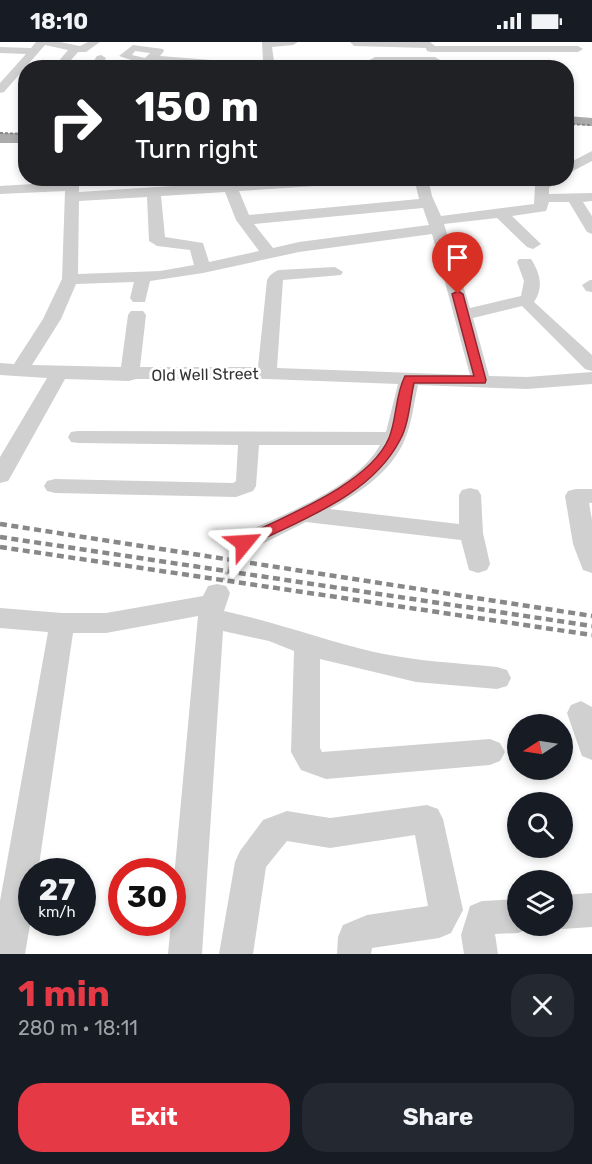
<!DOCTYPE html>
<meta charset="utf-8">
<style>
body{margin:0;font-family:Rubik,sans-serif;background:#242831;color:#f1f3f6;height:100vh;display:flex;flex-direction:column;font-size:22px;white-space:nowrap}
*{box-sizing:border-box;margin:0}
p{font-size:20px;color:#9ea1a6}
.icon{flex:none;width:33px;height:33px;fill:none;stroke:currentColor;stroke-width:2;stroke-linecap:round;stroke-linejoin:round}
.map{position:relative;height:912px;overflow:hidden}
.sheet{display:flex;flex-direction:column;background:#171b24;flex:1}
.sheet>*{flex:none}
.hud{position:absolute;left:18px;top:18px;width:556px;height:126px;border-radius:24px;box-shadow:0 3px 9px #0003;background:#202124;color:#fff;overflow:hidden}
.needle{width:39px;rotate:258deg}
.tools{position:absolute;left:507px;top:672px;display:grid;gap:12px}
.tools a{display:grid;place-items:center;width:66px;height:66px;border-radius:50%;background:#171b24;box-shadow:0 3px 9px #0003;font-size:30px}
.speed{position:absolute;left:18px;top:816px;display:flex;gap:12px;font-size:30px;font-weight:700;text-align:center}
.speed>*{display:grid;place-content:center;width:78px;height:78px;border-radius:50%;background:#171b24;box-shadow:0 3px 9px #0003;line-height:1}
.speed small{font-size:15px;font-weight:400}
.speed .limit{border:9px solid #d22;background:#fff;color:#111}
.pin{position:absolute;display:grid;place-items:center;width:51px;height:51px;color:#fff;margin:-62px -26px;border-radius:50% 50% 50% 0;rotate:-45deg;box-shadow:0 0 6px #0007}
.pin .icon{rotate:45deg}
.me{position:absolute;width:66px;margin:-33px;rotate:63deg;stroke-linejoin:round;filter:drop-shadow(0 0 4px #0008)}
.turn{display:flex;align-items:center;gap:21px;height:126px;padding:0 18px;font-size:27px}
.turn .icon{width:78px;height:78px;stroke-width:2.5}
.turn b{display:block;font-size:42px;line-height:51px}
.round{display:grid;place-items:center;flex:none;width:63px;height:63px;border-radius:24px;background:#242831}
.head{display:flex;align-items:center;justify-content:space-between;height:102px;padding:0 18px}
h1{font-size:36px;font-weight:700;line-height:45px;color:#e63946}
.primary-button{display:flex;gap:12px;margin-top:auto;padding:12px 18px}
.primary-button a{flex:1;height:69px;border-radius:24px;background:#e63946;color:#fff;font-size:24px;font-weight:700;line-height:69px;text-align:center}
.primary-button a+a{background:#242831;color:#f1f3f6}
.status{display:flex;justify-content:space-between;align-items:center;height:42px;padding:0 30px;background:#171b24;direction:ltr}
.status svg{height:16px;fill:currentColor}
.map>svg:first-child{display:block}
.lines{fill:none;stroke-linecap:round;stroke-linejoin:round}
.path{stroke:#cdcdcd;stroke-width:3;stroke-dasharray:3 3;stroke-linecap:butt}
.minor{fill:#d0d0d0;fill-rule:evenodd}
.major{fill:#ababab;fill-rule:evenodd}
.rail-far1{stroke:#888;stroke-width:2;stroke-dasharray:3 2;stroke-linecap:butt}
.rail{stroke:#888;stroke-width:4.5;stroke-dasharray:7 4.5;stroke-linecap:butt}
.route{fill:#e63946;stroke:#96252e;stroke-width:1.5}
.labels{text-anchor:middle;stroke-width:6;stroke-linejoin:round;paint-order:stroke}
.street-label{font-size:16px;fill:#333;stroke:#fff}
</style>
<div class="status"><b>18:10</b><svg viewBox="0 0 49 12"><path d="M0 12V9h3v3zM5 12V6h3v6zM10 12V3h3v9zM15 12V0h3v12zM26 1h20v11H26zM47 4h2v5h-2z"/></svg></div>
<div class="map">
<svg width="592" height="912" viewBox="0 0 592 912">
<rect width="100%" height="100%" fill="#fff"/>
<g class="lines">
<!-- path -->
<path class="path" d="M223,538L235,514"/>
<!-- minor -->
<g class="minor">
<path d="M36,0H60L80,4L88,0H100L86,10H78L64,26H53L68,8L45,3L4,50L0,51V41L26,12L0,11V5L31,6Z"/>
<path d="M262,0H298L293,3L272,5L274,19L307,20L312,23L310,26H218L161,20L176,26H156L119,14L133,3L163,7L164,9L160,14L224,19H263ZM135,9L150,11L145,16L132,13Z"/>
<path d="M350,0H430L435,4H578L583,7L578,10H431L427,9L426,6L354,4Z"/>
<path d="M101,13L106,16L100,26H89L97,14Z"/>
<path d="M375,15H435L440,18L435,21H378L375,26H365L366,20Z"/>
<path d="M592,109V119L567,132V122Z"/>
<path d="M65,136H79V150L300,136H383L376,140L239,149L249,173L419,157L414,136H428L432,154L441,174L534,162L535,144L543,136H560L549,146V152L592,151V159L583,160L592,174V192L587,190L569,160H549L546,169L512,174L541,202L533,207L527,205L497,176L444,182L470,266L521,254L524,239L517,220L519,217H531C540,231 544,245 534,260L592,313V329L585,327L522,264L473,276L489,334L527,335L592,330V342L527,347L418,343C414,360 412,381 405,397C392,429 360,451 330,467L459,482V453L462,448L470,446L478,448L481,453L483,491L490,522L487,528L478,531L469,528L461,498L306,480L252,507L244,509L236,507L232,501L236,495C279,473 355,448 380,403H259L256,444L253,449L236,455L55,451L47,449L44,444L47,439L55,437L233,441L236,439L238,403L78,401L71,400L68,395L71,390L78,389L386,390L398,342L267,337H136L129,339L65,337L11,434L8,439L0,441V415L47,336L0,333V321L14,322L43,277L62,237L65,149L0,152V144L65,140ZM225,150L236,178L259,209L209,220L203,201L165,195L161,154ZM147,155L149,199L157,204L190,208L194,223L160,229L78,232L79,159ZM423,166L429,183L299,200L273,206L254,182ZM432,192L470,333L277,326L283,238L341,233L343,230L335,225L279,228C273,230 270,233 267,238L258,325H140L146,273L143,269H131L128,273L121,325L32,323L61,277L76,242L134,240L130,256L133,260H145L150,239L203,231L299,210Z"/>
<path d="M590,238H592V250L586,249L582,243Z"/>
<path d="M576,447H592V461H589L592,478V531L583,528L573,502L565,454L568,449Z"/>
<path d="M217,542L226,544L230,551L224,569C275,580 324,598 374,610C415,619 456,621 497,625L507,628L511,636L507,644L497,647L416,640L320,617V706L322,710L490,697L500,701L505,710L500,719L490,723L326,737L301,728L291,710L294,609L269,599L223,589L202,912H168L171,880H172V858L198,574L106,591H73L38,830H32V871L25,912H0V859L48,590L0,586V566L62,571H106L203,554L208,544Z"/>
<path d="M581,659L592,665V718L582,714L567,671L571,663Z"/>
<path d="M427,763L438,767L443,777L463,868L451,891L439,896L372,906L371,912H337L338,895L343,883L367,873L428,864L415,793L330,806L287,799L266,825L253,912H219L235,820L240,809L263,778L287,769L330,776Z"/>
<path d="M592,851V885L562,887L554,884H562V853Z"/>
<path d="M518,857V884H531L530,886L518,891L495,892L498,912H464L461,893L470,864L482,859Z"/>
</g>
<!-- major -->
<g class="major">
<path d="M567,74L592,76V84L567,82Z"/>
<rect x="0" y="91" width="26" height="10"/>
</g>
<!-- rail-far1 -->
<g class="rail-far1">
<path d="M567,82L592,83"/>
<path d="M0,91L26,92"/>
</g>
<!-- rail -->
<g class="rail">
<path d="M0,482L592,574"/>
<path d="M0,495L592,584"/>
<path d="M0,505L592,593"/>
</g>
</g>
<!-- route -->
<path class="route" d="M458,249L463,252L486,338L485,341H414C410,358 409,382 400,398C371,454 302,477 249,504H239L237,501L239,497C282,475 369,443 389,396C397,377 395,353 405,334H474L452,252Z"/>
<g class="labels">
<!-- street labels -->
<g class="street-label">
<text transform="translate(205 332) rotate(-1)" y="6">Old Well Street</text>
</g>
</g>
</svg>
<div class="tools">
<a><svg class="needle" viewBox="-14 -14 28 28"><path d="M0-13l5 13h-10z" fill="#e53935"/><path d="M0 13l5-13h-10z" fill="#9ea1a6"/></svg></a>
<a><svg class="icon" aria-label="search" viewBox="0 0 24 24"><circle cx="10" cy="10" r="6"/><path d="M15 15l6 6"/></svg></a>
<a><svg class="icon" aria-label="layers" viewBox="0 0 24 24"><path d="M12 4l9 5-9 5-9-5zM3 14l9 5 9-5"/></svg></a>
</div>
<div class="speed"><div>27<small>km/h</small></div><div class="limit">30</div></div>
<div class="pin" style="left:458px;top:252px;background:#d93025"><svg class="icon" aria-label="arrive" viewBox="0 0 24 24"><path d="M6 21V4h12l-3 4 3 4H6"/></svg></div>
<svg class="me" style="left:244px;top:501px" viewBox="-20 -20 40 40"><path d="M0-17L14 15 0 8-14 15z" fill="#e63946" stroke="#fff" stroke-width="4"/></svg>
<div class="hud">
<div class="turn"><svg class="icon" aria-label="right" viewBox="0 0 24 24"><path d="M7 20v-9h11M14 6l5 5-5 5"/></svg><div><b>150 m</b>Turn right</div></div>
</div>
</div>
<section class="sheet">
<div class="head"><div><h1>1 min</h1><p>280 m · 18:11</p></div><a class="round"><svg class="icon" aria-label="close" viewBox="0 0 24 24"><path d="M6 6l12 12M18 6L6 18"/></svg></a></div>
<div class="primary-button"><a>Exit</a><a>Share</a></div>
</section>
